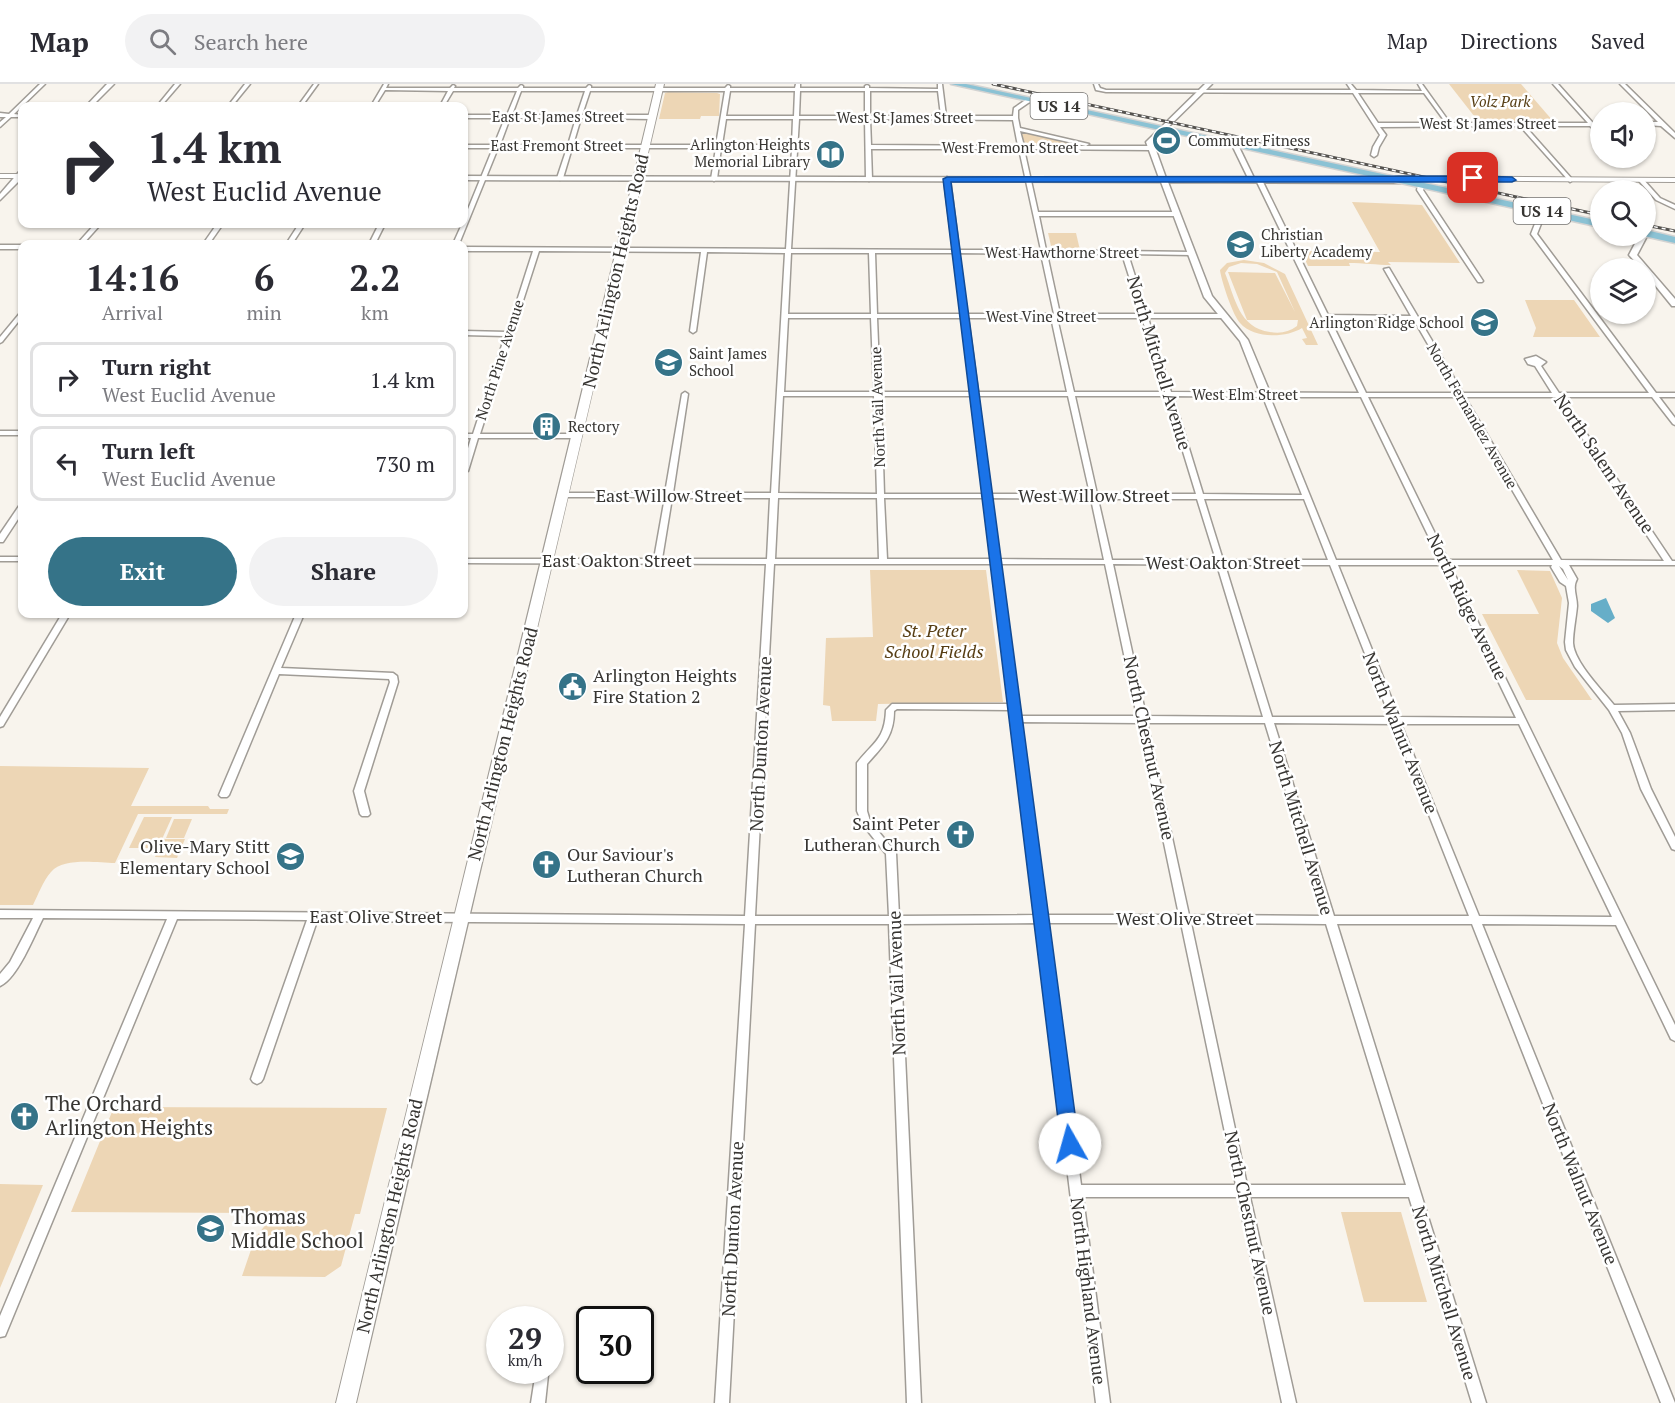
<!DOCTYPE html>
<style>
body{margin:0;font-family:"PT Serif",serif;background:#f2f2f3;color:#2b2b33;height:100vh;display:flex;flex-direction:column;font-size:22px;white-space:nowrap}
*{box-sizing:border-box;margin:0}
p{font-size:20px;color:#7c7c81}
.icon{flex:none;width:33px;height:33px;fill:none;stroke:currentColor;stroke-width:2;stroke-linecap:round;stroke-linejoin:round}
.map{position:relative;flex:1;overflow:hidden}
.drawer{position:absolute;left:18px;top:156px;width:450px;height:378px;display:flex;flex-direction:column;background:#fff;border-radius:12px;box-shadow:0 2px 4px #0004}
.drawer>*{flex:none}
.banner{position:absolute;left:18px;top:18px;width:450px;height:126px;border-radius:12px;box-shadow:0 2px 4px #0004;background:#fff;color:#2b2b33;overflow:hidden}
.buttons{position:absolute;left:1590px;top:18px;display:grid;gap:12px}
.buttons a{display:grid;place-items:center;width:66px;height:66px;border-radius:50%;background:#fff;box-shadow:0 2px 4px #0004;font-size:30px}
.speed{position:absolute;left:486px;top:1222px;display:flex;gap:12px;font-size:30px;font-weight:700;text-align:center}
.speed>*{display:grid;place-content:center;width:78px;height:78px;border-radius:50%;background:#fff;box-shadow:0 2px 4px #0004;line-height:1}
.speed small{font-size:15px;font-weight:400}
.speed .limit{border:3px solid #111;border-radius:9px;background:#fff;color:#111}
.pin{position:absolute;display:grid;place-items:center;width:51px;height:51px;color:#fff;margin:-26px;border-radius:12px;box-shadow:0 3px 9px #0006}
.me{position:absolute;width:66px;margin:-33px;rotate:353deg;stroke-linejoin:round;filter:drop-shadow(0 0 4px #0008)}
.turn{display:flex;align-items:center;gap:21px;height:126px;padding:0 30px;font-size:27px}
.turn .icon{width:78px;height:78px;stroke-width:2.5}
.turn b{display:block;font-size:42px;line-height:51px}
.eta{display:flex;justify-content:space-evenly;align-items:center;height:102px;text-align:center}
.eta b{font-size:36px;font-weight:800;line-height:42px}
.action{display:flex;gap:12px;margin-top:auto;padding:12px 30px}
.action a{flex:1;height:69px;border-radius:36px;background:#357388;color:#fff;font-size:24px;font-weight:800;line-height:69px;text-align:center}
.action a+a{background:#f2f2f3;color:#2b2b33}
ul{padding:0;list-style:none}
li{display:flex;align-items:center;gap:18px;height:75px;margin:0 12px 9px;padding:0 18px;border:3px solid #e1e1e2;border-radius:12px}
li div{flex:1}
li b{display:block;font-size:22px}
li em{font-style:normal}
header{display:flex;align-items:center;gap:36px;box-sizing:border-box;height:84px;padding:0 30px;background:#fff;border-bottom:2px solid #e1e1e2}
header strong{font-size:28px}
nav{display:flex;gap:33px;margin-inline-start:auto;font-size:21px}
.search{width:420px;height:54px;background:#f2f2f3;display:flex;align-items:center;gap:15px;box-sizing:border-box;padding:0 21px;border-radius:33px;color:#7c7c81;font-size:22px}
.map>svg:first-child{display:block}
.green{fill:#edd6b5;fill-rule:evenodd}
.water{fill:#66aec8}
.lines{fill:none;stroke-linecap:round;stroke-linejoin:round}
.minor-casing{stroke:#a09c96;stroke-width:3}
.tertiary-casing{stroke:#a09c96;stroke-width:3}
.secondary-casing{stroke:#a09c96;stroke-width:2}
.primary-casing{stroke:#d3d3d2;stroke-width:3}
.minor{fill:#fff;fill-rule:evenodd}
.tertiary{fill:#fff;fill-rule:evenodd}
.secondary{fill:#fff;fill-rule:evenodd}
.primary{fill:#8bc2d4;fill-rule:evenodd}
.rail-casing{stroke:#54524f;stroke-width:3}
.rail{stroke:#fff;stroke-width:1.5;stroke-dasharray:4;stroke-linecap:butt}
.route{fill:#1a73e8;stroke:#114b97;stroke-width:1.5}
.labels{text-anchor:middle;stroke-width:5;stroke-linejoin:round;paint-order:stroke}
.far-park-label{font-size:15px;font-style:italic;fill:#573e14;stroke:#fff}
.far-street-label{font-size:15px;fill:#373532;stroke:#fff}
.far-poi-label{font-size:15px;fill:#373532;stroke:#fff;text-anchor:start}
.shield{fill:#fff;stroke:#737270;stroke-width:1.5}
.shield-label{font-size:16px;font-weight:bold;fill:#373532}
.street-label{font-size:18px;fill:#373532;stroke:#fff}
.park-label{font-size:18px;font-style:italic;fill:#573e14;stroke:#fff}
.poi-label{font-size:18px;fill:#373532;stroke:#fff;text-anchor:start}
.near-poi-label{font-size:21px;fill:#373532;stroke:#fff;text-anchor:start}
</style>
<header>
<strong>Map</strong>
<div class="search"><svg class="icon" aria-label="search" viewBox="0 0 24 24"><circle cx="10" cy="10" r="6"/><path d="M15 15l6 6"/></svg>Search here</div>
<nav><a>Map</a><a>Directions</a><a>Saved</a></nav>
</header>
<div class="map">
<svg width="1675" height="1319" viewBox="0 0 1675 1319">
<rect width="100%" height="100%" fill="#f8f4ed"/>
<!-- green -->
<g class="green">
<path d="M1449,0H1521L1553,37H1478Z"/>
<path d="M668,8L717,9L720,10L719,32H701L700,35H659L665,9Z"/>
<path d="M1026,48L1085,61L1086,62L1027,63L1024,62L1022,50Z"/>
<path d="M1352,118L1422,121L1460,179L1388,178L1391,181C1376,181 1364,179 1349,179L1350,182H1308L1301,167L1380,168Z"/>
<path d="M1048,149H1076L1080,166H1052Z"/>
<path d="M1244,176L1264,179L1285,190L1318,261H1306L1302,255L1307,254L1302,244C1286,254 1254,255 1240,239C1233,232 1221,196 1220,186L1227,179ZM1241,179L1257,180L1277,188L1295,228L1275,189L1228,188L1247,236H1298L1297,242C1289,248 1280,250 1270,248C1239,244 1235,214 1225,189L1229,183Z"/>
<path d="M1525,216H1574L1600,253H1533L1536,244Z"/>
<path d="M870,486H986L1003,618L878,620L876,637H832L830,622L823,621L826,554L873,553Z"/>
<path d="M1517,486L1550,487L1562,514L1557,559L1563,574L1592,616H1526L1482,530H1539Z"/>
<path d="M0,682L149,684L131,722H208L210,725H229L227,730H138L115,779C97,779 64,773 51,788C43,797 38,811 33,821H0Z"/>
<path d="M144,733H172L158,764H129Z"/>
<path d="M174,735H192L184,754H166Z"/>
<path d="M163,755H185L177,774L155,773Z"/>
<path d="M114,1023L387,1024L360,1130H355L341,1182L325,1193L242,1192L255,1154L275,1129L71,1128Z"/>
<path d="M0,1100L43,1101L0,1204Z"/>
<path d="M1341,1128H1401L1427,1218H1364Z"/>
</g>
<!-- water -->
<path class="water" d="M1606,514L1615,534L1608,539L1591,527V520Z"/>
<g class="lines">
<defs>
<g id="minor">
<path d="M40,0H45L14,30L22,31V33H11L0,43V38L6,33H0V29L9,30Z"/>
<path d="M175,0H180L161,22H157Z"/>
<path d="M245,0H250L232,22H228Z"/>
<path d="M314,0H318L302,22H298Z"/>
<path d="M384,0H388L386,4H450L453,1L455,2L454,4H518L521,1L523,2V4H586L589,1L591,2V4H725L728,1L730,2V4H795L796,0H800V4H865V2L867,1L869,2V4L938,5V0H942L946,32H1013L1014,24L1027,15H1031V17L1018,26V34L1020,44L1089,60L1086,62L1020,47L1024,62H1151L1154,64L1151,66L1024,65L1038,128H1176L1179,130L1176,132H1039L1046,166L1193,168V170L1191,171L1128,170L1147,230H1225L1228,232L1225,234H1148L1171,308L1359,309L1256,96L1259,94L1262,96L1328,231L1411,232L1384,185L1389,184L1463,309H1552L1535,282L1528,280L1525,275L1536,272L1546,278L1541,282L1559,309H1649L1531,150L1540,127L1545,126L1546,127L1537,150L1656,309H1675V313H1659L1675,334V341L1673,340L1652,313H1562L1672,477H1675V481H1569L1577,495C1572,504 1577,512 1577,522C1576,534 1573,547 1573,559C1574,578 1602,606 1614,621L1675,620V626L1618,627L1630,649L1651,705L1675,753V766L1672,765L1641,705L1622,649L1609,626L1575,583L1566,566L1565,558L1569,519L1566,502L1560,498L1551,483L1552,481H1450L1675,941V957L1671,955L1616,841L1482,840L1675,1319H1661L1472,840H1337L1486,1319H1472L1409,1113H1250L1296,1319H1282L1238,1113H1083L1110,1319H1096L1037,839L899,840L921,1319H907L889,840H755L729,1319H715L745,840L317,837L263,995L261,998L257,1000L253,998L251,995L307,836L177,835L5,1252L0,1253V1232L167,835L43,834C34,852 17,895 0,902V890L10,878L33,834H0V826L745,832L766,480L464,479V475H654L665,413H564L560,411L564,409H665L682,310L685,308L688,310L673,409H771L785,169L707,168L696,247L693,249L690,247L701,168L539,167L480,350H577L581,352L577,354H478L468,387L464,389V378L471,354H464V350H473L505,252L464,251V247L507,248L533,167H464V163L786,165L792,65L721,64L717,95L714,97L711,95L716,64H572L563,94L560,96L557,94L567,64H498L459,160H453L462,140H464V135L493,64H464V61H494L505,34H464V31H507L517,7H453L444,22H440L448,7L385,6L375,22H371ZM521,7H585L577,31H512ZM590,7H725L716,61H573L581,34L652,35L655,33L652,31H582ZM730,7H795L794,32H726ZM800,7H865V32H799ZM870,7H938L941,32H870ZM510,34H576L568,61H500ZM726,35H793L792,61H722ZM799,35H865L866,95L869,97L872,95L871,65H1019L1041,166H959L950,95L947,93L944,95L953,166L791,165ZM870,35L1013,36L1018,62L871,61ZM791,169H869L871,230H788ZM875,169H954L961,230H877ZM959,169L1041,170L1054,230H967ZM1047,170H1122L1141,230H1060ZM788,234H871L874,308H784ZM877,234H962L971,308H880ZM968,234H1053L1052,238L1067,308H978ZM1059,234H1142L1165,308H1074L1058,238ZM1330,235L1414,236L1456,309H1366ZM783,312H874L877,410L778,409ZM881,312H971L983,410H884ZM978,312H1068L1090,410H991ZM1075,312H1166L1196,410H1097ZM1173,312L1263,313L1302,411L1203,410ZM1270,313H1361L1440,476H1336ZM1368,313H1458L1553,476H1448ZM1465,313H1555L1664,477L1561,476ZM672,414H770L767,475H662ZM778,414H877L879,475H775ZM884,414H984L992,475H887ZM991,414L1091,415L1104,476L999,475ZM1098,415H1197L1216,476H1112ZM1204,415H1304L1328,476H1223ZM774,480H992L1010,620H892L886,626C885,656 873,658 857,679V727L863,741L886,770L889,832H755ZM1000,480H1105L1137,632H1020ZM1113,480L1217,481L1263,633L1146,632ZM1225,481H1330L1390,633H1272ZM1338,481H1442L1516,634L1399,633ZM1559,482L1563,485L1568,496ZM897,625L1010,626L1036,831L899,832L896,769L870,737L867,727V680C883,662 894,652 894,627ZM1021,638L1139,639L1179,831H1046ZM1147,639H1265L1324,832L1189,831ZM1274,639L1393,640L1469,832H1334ZM1401,640H1519L1612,833L1479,832ZM1047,839H1181L1236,1101H1081ZM1191,839L1326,840L1406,1101H1247Z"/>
<path d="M1094,0H1098L1100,4L1106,6H1351L1347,0H1351L1356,6L1422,7L1418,0H1422L1450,39H1588L1553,0H1558L1593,39H1600V41L1596,42L1600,46V50H1598L1590,42H1525L1572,95L1573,96L1570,98L1520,42L1380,43L1386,51L1379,63L1377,71L1374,73L1371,71L1373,63L1380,51L1353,9L1106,8L1096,6ZM1358,9H1424L1446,39H1378Z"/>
<path d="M1620,0H1625L1675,49V54L1661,42L1646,41V38H1658Z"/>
<path d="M1235,59L1238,61L1255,96L1254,97L1249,96L1232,61Z"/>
<path d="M1639,95H1643L1660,114L1675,121V125L1656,116L1639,97Z"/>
<path d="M1421,99L1424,101L1423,106L1483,197L1482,198H1478L1417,106L1418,101Z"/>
<path d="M95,140H101L83,160H77Z"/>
<path d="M217,140H223L209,160H203Z"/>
<path d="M299,140H305L292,160H286Z"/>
<path d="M379,140H385L375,160H369Z"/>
<rect x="0" y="161" width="22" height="4"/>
<path d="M22,228V233L2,258L0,259V253L20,229Z"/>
<rect x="0" y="347" width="22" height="4"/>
<path d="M19,422H22V429L3,458H0V450Z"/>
<rect x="0" y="473" width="22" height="4"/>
<path d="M62,530H70L3,642L0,643V633Z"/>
<path d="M296,530H304L281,584L393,589L397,592L398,598L364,707L370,730L368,732H362L360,730L354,707L390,598L389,595L279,590L229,711L227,713H221L219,711Z"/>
<path d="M536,1287H546L548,1291L545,1319H531Z"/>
</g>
<g id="tertiary">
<path d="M107,0H114L92,22H86Z"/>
<path d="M1205,0H1212L1153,58L1166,94L1401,95L1405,97L1401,99L1168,98L1212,212L1248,256L1271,311L1266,314L1261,311L1240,257L1204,213L1161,98L464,96V92L1159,94L1146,58Z"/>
<path d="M19,88H22V94L0,116V110Z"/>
<path d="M1646,150L1647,152L1637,171L1675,215V222H1672L1646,190V184H1641L1629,171L1639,152Z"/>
</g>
<g id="secondary">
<path d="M656,0H664C563,440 457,879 356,1319H336C442,879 551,440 656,0Z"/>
<path d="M0,90H21L22,94H0Z"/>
<path d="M1383,92L1675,94V98L1386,96H1383Z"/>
</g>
<g id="primary">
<path d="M951,0H966L1600,137V143Z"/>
<path d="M1646,146L1675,153V159L1644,152Z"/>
</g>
</defs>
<!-- minor casing -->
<use href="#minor" class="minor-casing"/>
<!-- tertiary casing -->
<use href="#tertiary" class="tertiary-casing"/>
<!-- secondary casing -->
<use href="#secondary" class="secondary-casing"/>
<!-- primary casing -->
<use href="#primary" class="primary-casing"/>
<!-- minor -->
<use href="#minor" class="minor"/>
<!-- tertiary -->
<use href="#tertiary" class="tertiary"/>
<!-- secondary -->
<use href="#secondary" class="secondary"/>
<!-- primary -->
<use href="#primary" class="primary"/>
<defs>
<g id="rail">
<path d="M993,0L1600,131"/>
<path d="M1646,141L1675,147"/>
</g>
</defs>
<!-- rail casing -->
<use href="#rail" class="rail-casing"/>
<!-- rail -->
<use href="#rail" class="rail"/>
</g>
<!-- route -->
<path class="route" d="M947,93L1473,92L1512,93L1516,96L1512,98H951L1079,1060L1076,1065L1070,1068L1064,1065L1061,1060L943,95Z"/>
<!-- icons -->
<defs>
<symbol id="stadium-disc" viewBox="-11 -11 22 22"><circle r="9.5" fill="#357388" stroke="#fff"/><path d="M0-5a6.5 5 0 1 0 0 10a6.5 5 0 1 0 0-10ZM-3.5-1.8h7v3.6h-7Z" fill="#fff"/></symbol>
<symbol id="library-disc" viewBox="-11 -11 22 22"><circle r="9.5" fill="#357388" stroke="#fff"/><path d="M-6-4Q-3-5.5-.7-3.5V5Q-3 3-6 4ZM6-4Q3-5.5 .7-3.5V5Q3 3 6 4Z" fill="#fff"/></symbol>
<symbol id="school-disc" viewBox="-11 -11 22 22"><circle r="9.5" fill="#357388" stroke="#fff"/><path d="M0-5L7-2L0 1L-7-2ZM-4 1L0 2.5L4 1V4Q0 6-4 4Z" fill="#fff"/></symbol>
<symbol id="building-disc" viewBox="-11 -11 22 22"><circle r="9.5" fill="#357388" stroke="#fff"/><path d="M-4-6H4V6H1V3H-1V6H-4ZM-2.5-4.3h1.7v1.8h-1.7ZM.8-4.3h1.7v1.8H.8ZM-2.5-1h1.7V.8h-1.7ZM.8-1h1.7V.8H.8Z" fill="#fff"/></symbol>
<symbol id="civic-disc" viewBox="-11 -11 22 22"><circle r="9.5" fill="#357388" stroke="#fff"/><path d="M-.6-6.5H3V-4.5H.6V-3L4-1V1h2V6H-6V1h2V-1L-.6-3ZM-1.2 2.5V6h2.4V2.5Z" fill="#fff"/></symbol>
<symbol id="church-disc" viewBox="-11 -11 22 22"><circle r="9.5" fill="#357388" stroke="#fff"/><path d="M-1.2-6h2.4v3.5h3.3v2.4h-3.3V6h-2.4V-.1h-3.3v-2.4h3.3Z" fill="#fff"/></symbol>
</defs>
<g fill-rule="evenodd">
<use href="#stadium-disc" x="1150" y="40" width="33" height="33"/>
<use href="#library-disc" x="814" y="54" width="33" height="33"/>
<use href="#school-disc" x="1224" y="144" width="33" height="33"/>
<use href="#school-disc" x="1468" y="222" width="33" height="33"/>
<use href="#school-disc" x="652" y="262" width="33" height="33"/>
<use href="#building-disc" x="530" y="326" width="33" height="33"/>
<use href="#civic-disc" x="556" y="586" width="33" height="33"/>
<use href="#church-disc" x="944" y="734" width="33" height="33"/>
<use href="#school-disc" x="274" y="756" width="33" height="33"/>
<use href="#church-disc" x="530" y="764" width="33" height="33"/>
<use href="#church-disc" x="8" y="1016" width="33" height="33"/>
<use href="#school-disc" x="194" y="1128" width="33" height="33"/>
</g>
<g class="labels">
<!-- far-park labels -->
<g class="far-park-label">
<text x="1500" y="23">Volz Park</text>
</g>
<!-- far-street labels -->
<g class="far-street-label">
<text x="558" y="38">East St James Street</text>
<text x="905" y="39">West St James Street</text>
<text x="1488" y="45">West St James Street</text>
<text x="557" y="67">East Fremont Street</text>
<text x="1010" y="69">West Fremont Street</text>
<text x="1062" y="174">West Hawthorne Street</text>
<text x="1041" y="238">West Vine Street</text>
<text transform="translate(500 276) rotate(-72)" y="5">North Pine Avenue</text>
<text x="1245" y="316">West Elm Street</text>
<text transform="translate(878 323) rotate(-92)" y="5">North Vail Avenue</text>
<text transform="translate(1472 332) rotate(60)" y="5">North Fernandez Avenue</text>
</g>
<!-- far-poi labels -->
<g class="far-poi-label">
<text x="1188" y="62">Commuter Fitness</text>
<text x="810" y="66" text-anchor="end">Arlington Heights<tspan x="810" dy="17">Memorial Library</tspan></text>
<text x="1261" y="156">Christian<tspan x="1261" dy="17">Liberty Academy</tspan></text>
<text x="1464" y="244" text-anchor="end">Arlington Ridge School</text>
<text x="689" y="275">Saint James<tspan x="689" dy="17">School</tspan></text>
<text x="568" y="348">Rectory</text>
</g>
<!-- shield labels -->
<g class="shield">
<rect x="1030.5" y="9" width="57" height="26" rx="4.5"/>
<rect x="1513.5" y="114" width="57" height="26" rx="4.5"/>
</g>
<g class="shield-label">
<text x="1059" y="28">US 14</text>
<text x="1542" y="133">US 14</text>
</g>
<!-- street labels -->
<g class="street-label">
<text transform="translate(616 187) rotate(-77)" y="6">North Arlington Heights Road</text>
<text transform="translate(1159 279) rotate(73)" y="6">North Mitchell Avenue</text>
<text transform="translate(1604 380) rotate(56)" y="6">North Salem Avenue</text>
<text x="669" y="418">East Willow Street</text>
<text x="1094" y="418">West Willow Street</text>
<text x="617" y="483">East Oakton Street</text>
<text x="1223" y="485">West Oakton Street</text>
<text transform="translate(1467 523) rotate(64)" y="6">North Ridge Avenue</text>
<text transform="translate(1400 649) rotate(68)" y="6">North Walnut Avenue</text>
<text transform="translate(503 660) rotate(-76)" y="6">North Arlington Heights Road</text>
<text transform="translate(761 660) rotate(-87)" y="6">North Dunton Avenue</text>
<text transform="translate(1149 664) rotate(78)" y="6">North Chestnut Avenue</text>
<text transform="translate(1301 744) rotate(73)" y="6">North Mitchell Avenue</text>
<text x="376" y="839">East Olive Street</text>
<text x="1185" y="841">West Olive Street</text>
<text transform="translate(897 899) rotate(-92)" y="6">North Vail Avenue</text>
<text transform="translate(1580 1100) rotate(68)" y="6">North Walnut Avenue</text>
<text transform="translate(390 1132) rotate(-77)" y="6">North Arlington Heights Road</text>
<text transform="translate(1250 1139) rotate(78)" y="6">North Chestnut Avenue</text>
<text transform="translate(733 1145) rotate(-87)" y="6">North Dunton Avenue</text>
<text transform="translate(1088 1207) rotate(83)" y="6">North Highland Avenue</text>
<text transform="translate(1444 1209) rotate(73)" y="6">North Mitchell Avenue</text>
</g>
<!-- park labels -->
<g class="park-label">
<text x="934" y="553">St. Peter<tspan x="934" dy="21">School Fields</tspan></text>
</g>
<!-- poi labels -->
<g class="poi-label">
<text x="593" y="598">Arlington Heights<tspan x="593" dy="21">Fire Station 2</tspan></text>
<text x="940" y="746" text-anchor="end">Saint Peter<tspan x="940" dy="21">Lutheran Church</tspan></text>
<text x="270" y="769" text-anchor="end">Olive-Mary Stitt<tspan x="270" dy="21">Elementary School</tspan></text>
<text x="567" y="777">Our Saviour's<tspan x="567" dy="21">Lutheran Church</tspan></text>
</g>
<!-- near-poi labels -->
<g class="near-poi-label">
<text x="45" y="1027">The Orchard<tspan x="45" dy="24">Arlington Heights</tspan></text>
<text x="231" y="1140">Thomas<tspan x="231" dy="24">Middle School</tspan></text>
</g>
</g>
</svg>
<div class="buttons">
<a><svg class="icon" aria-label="sound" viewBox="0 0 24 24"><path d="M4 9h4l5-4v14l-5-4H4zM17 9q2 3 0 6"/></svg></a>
<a><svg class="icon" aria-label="search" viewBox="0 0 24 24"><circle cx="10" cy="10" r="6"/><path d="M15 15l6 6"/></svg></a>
<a><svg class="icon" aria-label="layers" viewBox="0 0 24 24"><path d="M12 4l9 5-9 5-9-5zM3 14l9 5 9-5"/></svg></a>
</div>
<div class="speed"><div>29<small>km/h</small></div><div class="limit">30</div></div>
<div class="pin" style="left:1473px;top:94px;background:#d93025"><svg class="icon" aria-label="arrive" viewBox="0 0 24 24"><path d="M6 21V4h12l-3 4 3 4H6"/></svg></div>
<svg class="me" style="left:1070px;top:1060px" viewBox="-20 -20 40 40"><circle r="19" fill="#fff"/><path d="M0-13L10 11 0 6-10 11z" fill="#1a73e8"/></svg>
<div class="banner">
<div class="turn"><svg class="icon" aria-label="right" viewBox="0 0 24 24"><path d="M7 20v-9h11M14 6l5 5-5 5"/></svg><div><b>1.4 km</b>West Euclid Avenue</div></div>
</div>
<section class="drawer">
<div class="eta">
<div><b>14:16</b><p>Arrival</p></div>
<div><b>6</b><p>min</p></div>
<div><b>2.2</b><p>km</p></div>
</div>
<ul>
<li><svg class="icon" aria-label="right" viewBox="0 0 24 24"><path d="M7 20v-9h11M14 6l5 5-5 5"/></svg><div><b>Turn right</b><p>West Euclid Avenue</p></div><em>1.4 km</em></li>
<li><svg class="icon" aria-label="left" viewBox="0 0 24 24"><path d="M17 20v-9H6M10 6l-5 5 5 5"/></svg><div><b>Turn left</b><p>West Euclid Avenue</p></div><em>730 m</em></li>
</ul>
<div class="action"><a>Exit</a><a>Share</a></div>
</section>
</div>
